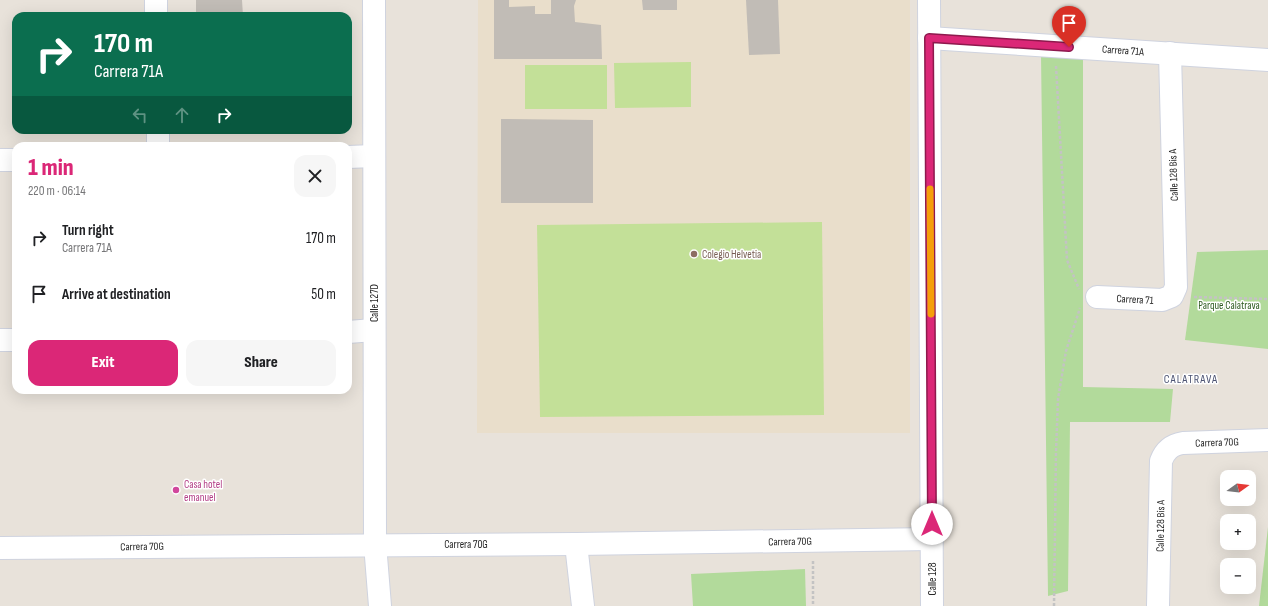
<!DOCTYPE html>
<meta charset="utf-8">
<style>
body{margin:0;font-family:"Sofia Sans Condensed",sans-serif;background:#f6f6f6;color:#202124;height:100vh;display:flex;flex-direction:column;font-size:15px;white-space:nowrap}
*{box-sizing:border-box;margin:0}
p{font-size:13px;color:#757577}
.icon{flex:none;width:22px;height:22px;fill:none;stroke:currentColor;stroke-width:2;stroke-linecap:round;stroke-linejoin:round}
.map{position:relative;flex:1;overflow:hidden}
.sheet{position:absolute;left:12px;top:142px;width:340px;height:252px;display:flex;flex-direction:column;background:#fff;border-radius:12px;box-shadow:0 4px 16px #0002}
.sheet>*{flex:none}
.guide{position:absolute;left:12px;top:12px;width:340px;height:122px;border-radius:12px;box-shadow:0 4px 16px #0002;background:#0b6e4f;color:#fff;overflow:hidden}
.needle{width:26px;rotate:75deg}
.buttons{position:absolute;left:1220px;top:470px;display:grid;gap:8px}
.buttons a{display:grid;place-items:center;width:36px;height:36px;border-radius:8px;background:#fff;box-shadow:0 4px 16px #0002;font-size:20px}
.pin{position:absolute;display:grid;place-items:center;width:34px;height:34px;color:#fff;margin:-41px -17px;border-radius:50% 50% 50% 0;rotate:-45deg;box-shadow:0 0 4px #0007}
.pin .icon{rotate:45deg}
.me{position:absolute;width:44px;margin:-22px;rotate:0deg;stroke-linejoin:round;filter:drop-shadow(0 0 3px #0008)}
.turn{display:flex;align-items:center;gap:14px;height:84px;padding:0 16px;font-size:18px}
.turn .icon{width:52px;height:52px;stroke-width:2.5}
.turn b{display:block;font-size:28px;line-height:34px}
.lanes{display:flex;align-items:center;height:38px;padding:0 16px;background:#0003;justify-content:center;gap:20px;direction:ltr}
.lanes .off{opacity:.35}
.round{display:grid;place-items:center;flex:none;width:42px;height:42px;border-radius:12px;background:#f6f6f6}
.summary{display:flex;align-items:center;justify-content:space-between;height:68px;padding:0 16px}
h1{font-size:24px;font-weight:800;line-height:30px;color:#db2777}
.button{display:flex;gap:8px;margin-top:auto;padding:8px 16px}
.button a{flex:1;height:46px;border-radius:12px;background:#db2777;color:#fff;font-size:16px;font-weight:800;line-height:46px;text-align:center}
.button a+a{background:#f6f6f6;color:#202124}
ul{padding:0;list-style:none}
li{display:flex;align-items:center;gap:12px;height:56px;padding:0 16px}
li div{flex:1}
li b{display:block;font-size:15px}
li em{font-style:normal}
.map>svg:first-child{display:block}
.education{fill:#e9decb}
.green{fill:#b2da9b}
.pitch{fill:#c3e098}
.building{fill:#c1bcb6}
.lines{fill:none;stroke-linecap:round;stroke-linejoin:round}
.minor-casing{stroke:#cfd3df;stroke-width:24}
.tertiary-casing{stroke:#cfd3df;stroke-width:24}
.path{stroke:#c3c3c3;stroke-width:2.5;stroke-dasharray:3 2;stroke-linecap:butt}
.minor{stroke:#fff;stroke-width:22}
.tertiary{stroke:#fff;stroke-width:22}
.route-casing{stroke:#8e194d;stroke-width:10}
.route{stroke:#db2777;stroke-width:7}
.slow{stroke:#f59e0b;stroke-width:7}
.education-dot{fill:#8d6e63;stroke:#fff;stroke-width:1.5}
.hotel-dot{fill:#d1479c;stroke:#fff;stroke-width:1.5}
.labels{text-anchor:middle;stroke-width:3;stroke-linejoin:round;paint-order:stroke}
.street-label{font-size:11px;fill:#272727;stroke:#fff}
.education-label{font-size:11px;fill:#785e54;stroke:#fff;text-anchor:start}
.park-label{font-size:11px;fill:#2d5b20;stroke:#fff}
.hotel-label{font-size:11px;fill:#b23c85;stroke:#fff;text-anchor:start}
.neighbourhood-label{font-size:12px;letter-spacing:1px;fill:#4d5473;stroke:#fff}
</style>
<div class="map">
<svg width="1268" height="606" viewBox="0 0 1268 606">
<rect width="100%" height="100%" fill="#e8e2da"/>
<!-- education -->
<path class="education" d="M478,0H910V433H477Z"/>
<!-- green -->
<g class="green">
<path d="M1041,55L1083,58V387L1173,389L1170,422H1070L1068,591L1048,596Z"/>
<path d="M1268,250V349L1185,340L1197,252Z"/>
<path d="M1268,527V606H1259Z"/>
<path d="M805,569L806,606H693L691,574Z"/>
</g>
<!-- pitch -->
<g class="pitch">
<path d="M691,62V107L615,108L614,63Z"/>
<rect x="525" y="65" width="82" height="44"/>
<path d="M822,222L824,415L540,417L537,225Z"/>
</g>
<!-- building -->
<g class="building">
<path d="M196,0H242L243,16H196Z"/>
<path d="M494,0H509V7L535,6V14H551V0H576L574,6L575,22L601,25L602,59H494Z"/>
<path d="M642,0H677V10H643Z"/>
<path d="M746,0H778L780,54L749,55Z"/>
<path d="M501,119L593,120V203H501Z"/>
</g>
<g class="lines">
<defs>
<g id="minor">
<path d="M156,0V16"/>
<path d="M374,0L375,544L380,606"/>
<path d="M929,38L1268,60"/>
<path d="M158,130V146"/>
<path d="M348,157L374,156"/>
<path d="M0,160H16"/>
<path d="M1097,297L1162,300L1172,296L1176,287L1170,53"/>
<path d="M348,332L374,330"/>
<path d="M0,340H16"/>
<path d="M576,544L583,606"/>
<path d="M0,548L576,544L932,539"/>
<path d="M1158,606L1161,461C1165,450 1171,445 1183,443L1268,440"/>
</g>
<path id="tertiary" d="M929,0L932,606"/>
</defs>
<!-- minor casing -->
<use href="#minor" class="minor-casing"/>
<!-- tertiary casing -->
<use href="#tertiary" class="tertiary-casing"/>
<!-- path -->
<g class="path">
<path d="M1056,66L1067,260L1079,289"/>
<path d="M1194,297L1268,299"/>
<path d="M813,561V606"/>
<path d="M1054,606L1056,452L1058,399L1066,351L1080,308"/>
</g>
<!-- minor -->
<use href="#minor" class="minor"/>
<!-- tertiary -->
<use href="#tertiary" class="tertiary"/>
</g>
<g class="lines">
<defs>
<path id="route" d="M932,524L929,38L1069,47"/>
</defs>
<!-- route casing -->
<use href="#route" class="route-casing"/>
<!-- route -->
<use href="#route" class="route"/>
<!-- slow -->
<path class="slow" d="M930,189L931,314"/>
</g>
<!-- markers -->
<circle class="education-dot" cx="694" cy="254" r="4"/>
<circle class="hotel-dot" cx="176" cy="490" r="4"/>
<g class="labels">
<!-- street labels -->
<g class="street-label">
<text transform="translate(1123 50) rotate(4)" y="4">Carrera 71A</text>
<text transform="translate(1173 175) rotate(-92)" y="4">Calle 128 Bis A</text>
<text transform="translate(1135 299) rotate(3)" y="4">Carrera 71</text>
<text transform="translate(374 303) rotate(-90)" y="4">Calle 127D</text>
<text transform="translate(1217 442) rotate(-2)" y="4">Carrera 70G</text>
<text transform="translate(1160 526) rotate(-89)" y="4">Calle 128 Bis A</text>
<text transform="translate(790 541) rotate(-1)" y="4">Carrera 70G</text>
<text x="466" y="548">Carrera 70G</text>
<text transform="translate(142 546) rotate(-1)" y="4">Carrera 70G</text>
<text transform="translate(932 579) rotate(-90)" y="4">Calle 128</text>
</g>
<!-- education labels -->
<g class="education-label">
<text x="702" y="258">Colegio Helvetia</text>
</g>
<!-- park labels -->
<g class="park-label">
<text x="1229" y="309">Parque Calatrava</text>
</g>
<!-- hotel labels -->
<g class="hotel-label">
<text x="184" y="488">Casa hotel<tspan x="184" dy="13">emanuel</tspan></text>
</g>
<!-- neighbourhood labels -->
<g class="neighbourhood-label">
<text x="1191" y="383">CALATRAVA</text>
</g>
</g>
</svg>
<div class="buttons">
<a><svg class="needle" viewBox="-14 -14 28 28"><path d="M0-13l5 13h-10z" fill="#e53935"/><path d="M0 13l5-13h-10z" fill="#757577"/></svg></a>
<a>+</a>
<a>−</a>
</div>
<div class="pin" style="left:1069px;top:47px;background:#d93025"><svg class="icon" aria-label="arrive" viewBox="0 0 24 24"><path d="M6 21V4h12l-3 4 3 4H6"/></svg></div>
<svg class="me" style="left:932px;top:524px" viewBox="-20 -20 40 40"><circle r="19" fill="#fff"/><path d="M0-13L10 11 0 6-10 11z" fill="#db2777"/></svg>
<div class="guide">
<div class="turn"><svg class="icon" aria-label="right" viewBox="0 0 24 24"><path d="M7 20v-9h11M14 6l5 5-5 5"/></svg><div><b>170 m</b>Carrera 71A</div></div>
<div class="lanes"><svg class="icon off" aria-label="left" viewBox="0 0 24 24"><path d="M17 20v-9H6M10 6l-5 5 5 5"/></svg><svg class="icon off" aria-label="ahead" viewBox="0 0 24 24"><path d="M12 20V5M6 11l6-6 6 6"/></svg><svg class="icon" aria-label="right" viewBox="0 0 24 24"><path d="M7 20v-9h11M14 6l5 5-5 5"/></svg></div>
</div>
<section class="sheet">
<div class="summary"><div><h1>1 min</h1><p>220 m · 06:14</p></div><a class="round"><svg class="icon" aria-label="close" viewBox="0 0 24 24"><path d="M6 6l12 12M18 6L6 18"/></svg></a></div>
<ul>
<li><svg class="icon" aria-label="right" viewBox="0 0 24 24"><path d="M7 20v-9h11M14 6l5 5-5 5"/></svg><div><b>Turn right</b><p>Carrera 71A</p></div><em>170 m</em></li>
<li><svg class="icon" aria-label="arrive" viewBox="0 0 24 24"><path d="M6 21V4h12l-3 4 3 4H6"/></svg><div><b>Arrive at destination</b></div><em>50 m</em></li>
</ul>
<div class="button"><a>Exit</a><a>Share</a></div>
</section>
</div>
